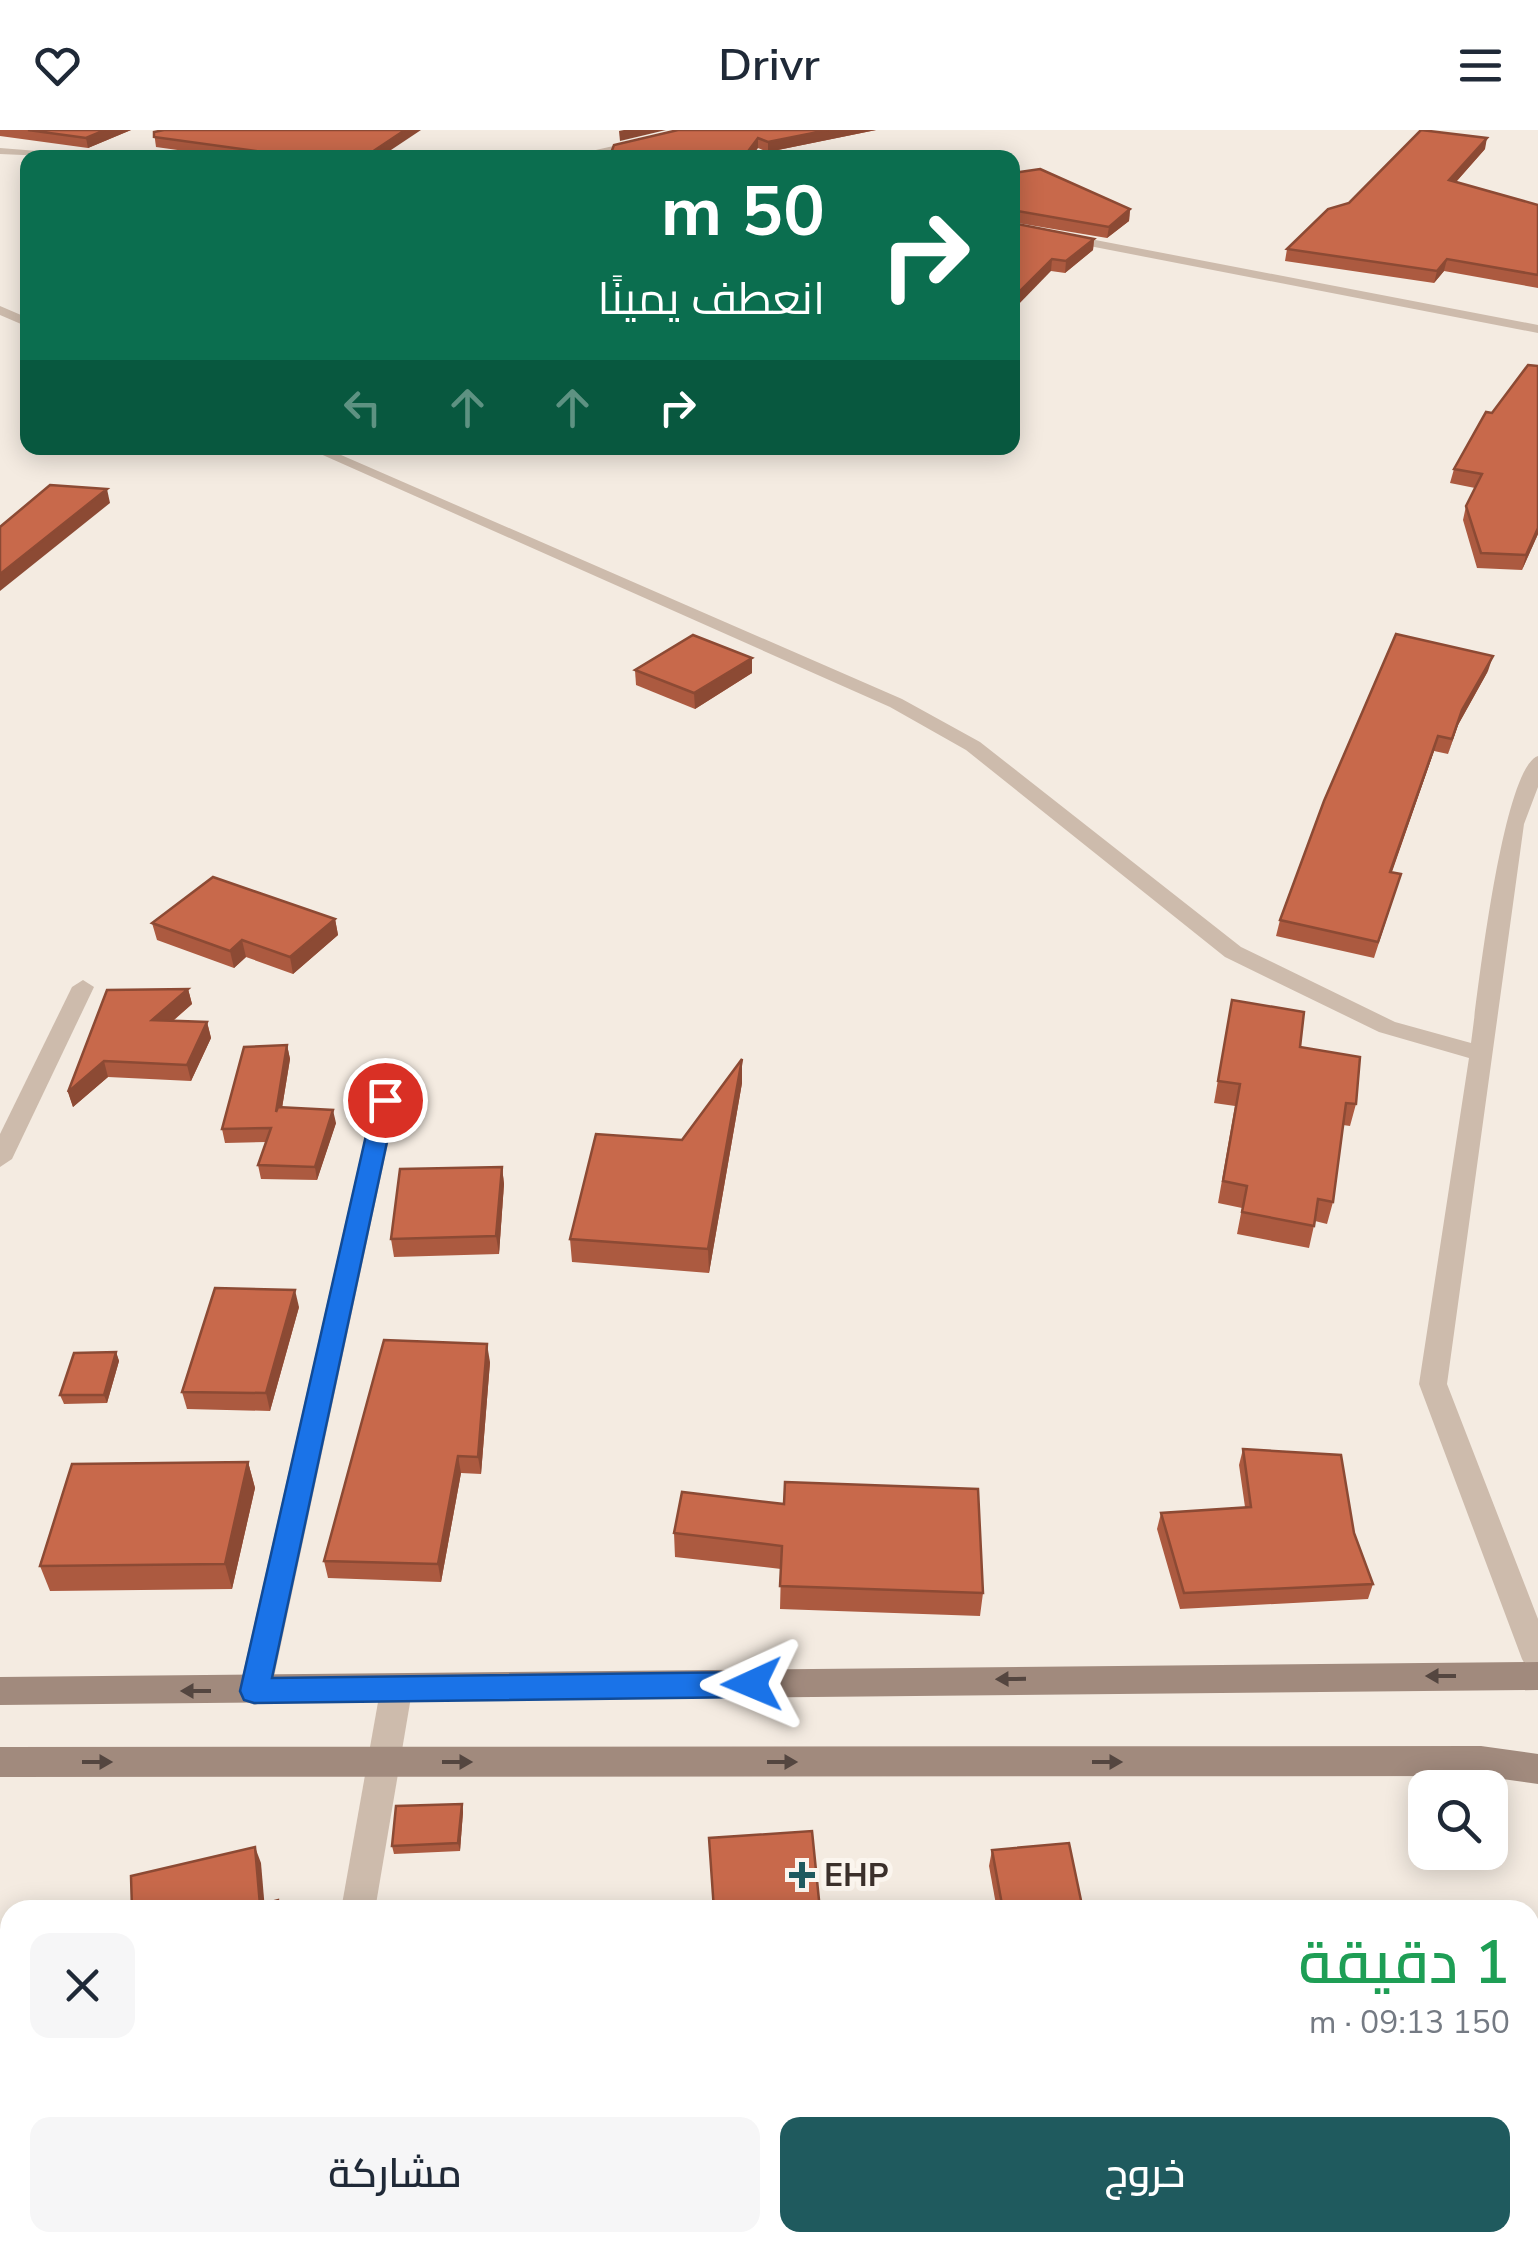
<!DOCTYPE html>
<html lang="ar">
<meta charset="utf-8">
<style>
body{margin:0;font-family:"Nunito Sans",Cairo,sans-serif;background:#f6f6f7;color:#1f2937;direction:rtl;height:100vh;display:flex;flex-direction:column;font-size:38px;white-space:nowrap}
*{box-sizing:border-box;margin:0}
p{font-size:32px;color:#747a83}
.icon{flex:none;width:55px;height:55px;fill:none;stroke:currentColor;stroke-width:2;stroke-linecap:round;stroke-linejoin:round}
.map{position:relative;flex:1;overflow:hidden;direction:ltr}
.details{position:absolute;left:0px;top:1770px;width:1540px;height:352px;display:flex;flex-direction:column;background:#fff;border-radius:30px 30px 0 0;box-shadow:0 5px 25px #0003;direction:rtl}
.details>*{flex:none}
.top-card{position:absolute;left:20px;top:20px;width:1000px;height:305px;border-radius:20px;box-shadow:0 5px 25px #0003;direction:rtl;background:#0b6e4f;color:#fff;overflow:hidden}
.fabs{position:absolute;left:1408px;top:1640px;display:grid;gap:20px}
.fabs a{display:grid;place-items:center;width:100px;height:100px;border-radius:20px;background:#fff;box-shadow:0 5px 25px #0003;font-size:50px}
.pin{position:absolute;display:grid;place-items:center;width:85px;height:85px;color:#fff;margin:-42px;border:5px solid #fff;border-radius:50%;box-shadow:0 2px 10px #0007}
.me{position:absolute;width:110px;margin:-55px;rotate:269deg;stroke-linejoin:round;filter:drop-shadow(0 0 8px #0008)}
.turn{display:flex;align-items:center;gap:35px;height:210px;padding:0 30px;font-size:45px}
.turn .icon{width:130px;height:130px;stroke-width:2.5}
.turn b{display:block;font-size:70px;line-height:85px}
.lanes{display:flex;align-items:center;height:95px;padding:0 30px;background:#0003;justify-content:center;gap:50px;direction:ltr}
.lanes .off{opacity:.35}
.round{display:grid;place-items:center;flex:none;width:105px;height:105px;border-radius:20px;background:#f6f6f7}
.summary{display:flex;align-items:center;justify-content:space-between;height:170px;padding:0 30px}
h1{font-size:60px;font-weight:600;line-height:75px;color:#1e9e55}
.cta{display:flex;gap:20px;margin-top:auto;padding:20px 30px}
.cta a{flex:1;height:115px;border-radius:20px;background:#1f5a5e;color:#fff;font-size:40px;font-weight:600;line-height:115px;text-align:center}
.cta a+a{background:#f6f6f7;color:#1f2937}
header{display:flex;justify-content:space-between;align-items:center;height:130px;padding:0 30px;background:#fff;font-size:45px;font-weight:600}
.map>svg:first-child{display:block}
.lines{fill:none;stroke-linecap:round;stroke-linejoin:round}
.minor{fill:#cdbbac;fill-rule:evenodd}
.tertiary{fill:#cdbbac;fill-rule:evenodd}
.secondary{fill:#a18a7d;fill-rule:evenodd}
.wall{fill:#ac5a40}
.shaded-wall{fill:#8c4a34}
.building{fill:#c8694b;stroke:#8c4a34;stroke-width:2.5}
.oneway{fill:#544640}
.route{fill:#1a73e8;stroke:#114b97;stroke-width:2.5}
.poi-dot{fill:#1f5a5e;stroke:#fbf5ee;stroke-width:4}
.labels{text-anchor:middle;stroke-width:10;stroke-linejoin:round;paint-order:stroke}
.near-poi-label{font-size:32px;font-weight:bold;fill:#3b302b;stroke:#fbf5ee;text-anchor:start}
</style>
<header><svg class="icon" aria-label="menu" viewBox="0 0 24 24"><path d="M4 6h16M4 12h16M4 18h16"/></svg>Drivr<svg class="icon" aria-label="heart" viewBox="0 0 24 24"><path d="M12 20l-8-8c-3-5 5-10 8-4 3-6 11-1 8 4z"/></svg></header>
<div class="map">
<svg width="1538" height="2122" viewBox="0 0 1538 2122">
<rect width="100%" height="100%" fill="#f4ebe1"/>
<g class="lines">
<!-- minor -->
<g class="minor">
<path d="M683,0H703L584,28H561Z"/>
<path d="M0,176L28,188V197L0,185Z"/>
<path d="M307,318H325L902,569L980,612L1241,817L1395,892L1471,913C1477,870 1502,638 1538,626V657L1524,694L1447,1254L1538,1489V1542L1527,1538L1522,1529L1419,1254L1469,928L1379,902L1225,827L966,620L890,577Z"/>
<path d="M83,850L94,857L12,1029L0,1037V1004L72,857Z"/>
<path d="M385,963L397,971L271,1561L266,1571L255,1575L244,1571L239,1561L373,971Z"/>
<path d="M396,1547L407,1551L412,1561L375,1780H341L380,1561L385,1551Z"/>
<path d="M283,2112H323L321,2122H281Z"/>
</g>
<!-- tertiary -->
<g class="tertiary">
<path d="M0,18L88,25L93,28L0,24Z"/>
<path d="M1012,94L1538,195V203L1012,101Z"/>
</g>
<!-- secondary -->
<g class="secondary">
<path d="M1538,1532V1560L0,1575V1547Z"/>
<path d="M1481,1616L1538,1624V1654L1481,1646L0,1647V1617Z"/>
</g>
</g>
<!-- wall -->
<g class="wall">
<path d="M0,0H131L88,18L0,6Z"/>
<path d="M678,0H876L768,22L758,18Z"/>
<path d="M154,2L379,28H235L156,17Z"/>
<path d="M1485,19L1456,52L1538,75V158L1444,141L1434,153L1285,131L1287,119L1349,73Z"/>
<path d="M1012,46L1130,79L1129,91L1107,108L1012,92Z"/>
<path d="M1012,93L1094,109L1093,120L1065,143L1051,141Z"/>
<path d="M1492,283L1538,404L1522,440L1477,438L1463,390L1466,376L1475,358L1450,353L1454,339Z"/>
<path d="M635,540L752,543L695,579L636,555Z"/>
<path d="M1488,541L1458,595L1448,624L1434,621L1392,742L1396,760L1374,828L1276,806L1280,790Z"/>
<path d="M335,789L338,805L293,844L246,827L234,838L157,810L152,793Z"/>
<path d="M188,859L192,874L173,891L207,892L211,908L191,951L108,947L73,977L68,962Z"/>
<path d="M1228,892L1300,917L1356,974L1350,996L1343,995L1333,1072L1327,1094L1315,1091L1309,1118L1237,1104L1242,1078L1218,1073L1235,976L1214,973Z"/>
<path d="M287,915L290,929L282,978L336,993L317,1050L261,1049L258,1035L266,1012L225,1013L222,999Z"/>
<path d="M742,929V953L709,1143L572,1132L570,1109L682,1010Z"/>
<path d="M502,1037L504,1054L499,1124L394,1127L391,1109Z"/>
<path d="M299,1177L270,1281L187,1279L182,1262Z"/>
<path d="M116,1222L119,1231L107,1273L64,1274L60,1265Z"/>
<path d="M490,1232L481,1344L461,1343L441,1452L328,1448L324,1431Z"/>
<path d="M1243,1319L1373,1454L1368,1469L1180,1479L1157,1399L1161,1383L1245,1377L1239,1335Z"/>
<path d="M248,1332L255,1358L232,1459L50,1461L40,1436Z"/>
<path d="M682,1362L983,1463L980,1486L780,1479L781,1439L675,1427L674,1403Z"/>
<path d="M462,1674L463,1682L460,1721L394,1724L392,1716Z"/>
<path d="M992,1720L1083,1780H997L989,1736Z"/>
</g>
<!-- shaded-wall -->
<g class="shaded-wall">
<path d="M105,0H131L88,18L86,8Z"/>
<path d="M405,0H421L379,28H363Z"/>
<path d="M624,0H666L620,11L619,1Z"/>
<path d="M828,0H876L768,22V12Z"/>
<path d="M758,8V18L751,28H743Z"/>
<path d="M1487,8L1485,19L1447,62L1449,50Z"/>
<path d="M1130,79L1129,91L1107,108L1109,97Z"/>
<path d="M1094,109L1093,120L1065,143L1066,131Z"/>
<path d="M1052,129L1051,141L1012,181V169Z"/>
<path d="M1447,129L1444,141L1434,153L1437,141Z"/>
<path d="M107,359L110,373L0,461V444Z"/>
<path d="M1538,398V404L1522,440L1526,425Z"/>
<path d="M1493,526L1488,541L1458,595L1448,624L1462,580Z"/>
<path d="M752,528V543L695,579L694,563Z"/>
<path d="M1438,606L1434,621L1386,758L1390,742Z"/>
<path d="M335,789L338,805L293,844L290,827Z"/>
<path d="M242,810L246,827L234,838L230,821Z"/>
<path d="M188,859L192,874L156,905L152,890Z"/>
<path d="M207,892L211,908L191,951L187,935Z"/>
<path d="M287,915L290,929L279,996L276,982Z"/>
<path d="M742,929V953L709,1143L708,1119Z"/>
<path d="M104,931L108,947L73,977L68,962Z"/>
<path d="M333,980L336,993L317,1050L315,1037Z"/>
<path d="M502,1037L504,1054L499,1124L496,1106Z"/>
<path d="M295,1160L299,1177L270,1281L266,1263Z"/>
<path d="M487,1214L490,1232L481,1344L478,1327Z"/>
<path d="M116,1222L119,1231L107,1273L104,1265Z"/>
<path d="M458,1326L461,1343L441,1452L438,1434Z"/>
<path d="M248,1332L255,1358L232,1459L225,1434Z"/>
<path d="M462,1674L463,1682L460,1721L458,1713Z"/>
<path d="M255,1717L261,1733L265,1780L260,1775Z"/>
</g>
<!-- building -->
<g class="building">
<path d="M28,0H105L86,8Z"/>
<path d="M164,0H405L363,28H307L154,7V2Z"/>
<path d="M678,0H828L768,12L758,8L743,28H609L614,15Z"/>
<path d="M1421,0L1487,8L1449,50L1538,75V145L1447,129L1437,141L1287,119L1328,79L1349,73Z"/>
<path d="M1040,39L1130,79L1109,97L1012,80V46L1020,42Z"/>
<path d="M1012,93L1094,109L1066,131L1052,129L1012,169Z"/>
<path d="M1528,235L1538,236V398L1526,425L1481,423L1466,376L1482,344L1454,339L1486,282L1492,283Z"/>
<path d="M50,355L107,359L0,444V397Z"/>
<path d="M1396,504L1493,526L1462,580L1452,609L1438,606L1390,742L1401,744L1378,812L1280,790L1324,671Z"/>
<path d="M693,505L752,528L694,563L635,540Z"/>
<path d="M213,747L335,789L290,827L242,810L230,821L152,793Z"/>
<path d="M188,859L152,890L207,892L187,935L104,931L68,962L107,860Z"/>
<path d="M1232,870L1304,882L1300,917L1360,927L1356,974L1346,973L1333,1072L1318,1069L1314,1096L1242,1082L1247,1056L1223,1051L1240,954L1218,951Z"/>
<path d="M287,915L276,982L278,977L333,980L315,1037L258,1035L271,998L222,999L244,917Z"/>
<path d="M742,929L708,1119L570,1109L596,1004L682,1010Z"/>
<path d="M502,1037L496,1106L391,1109L400,1039Z"/>
<path d="M215,1158L295,1160L266,1263L182,1262Z"/>
<path d="M384,1210L487,1214L478,1327L458,1326L438,1434L324,1431Z"/>
<path d="M116,1222L104,1265H60L74,1223Z"/>
<path d="M1243,1319L1341,1325L1354,1403L1373,1454L1184,1463L1161,1383L1251,1377Z"/>
<path d="M248,1332L225,1434L40,1436L72,1334Z"/>
<path d="M785,1352L978,1359L983,1463L780,1456L782,1416L674,1403L682,1362L784,1374Z"/>
<path d="M462,1674L458,1713L392,1716L396,1676Z"/>
<path d="M812,1701L820,1780H714L709,1708Z"/>
<path d="M1069,1713L1083,1780H1003L992,1720Z"/>
<path d="M255,1717L260,1775L278,1770L279,1780H132L131,1746Z"/>
<path d="M354,2112H1036L1038,2122H354Z"/>
</g>
<!-- one-way arrows -->
<defs><path id="oneway-solid" d="M-6-.8H1V-3.2L6.5 0L1 3.2V.8H-6Z" transform="scale(2.5)"/></defs>
<g class="oneway">
<use href="#oneway-solid" transform="translate(1441 1546) rotate(180)"/>
<use href="#oneway-solid" transform="translate(1011 1549) rotate(179)"/>
<use href="#oneway-solid" transform="translate(196 1561) rotate(180)"/>
<use href="#oneway-solid" transform="translate(97 1632)"/>
<use href="#oneway-solid" transform="translate(457 1632)"/>
<use href="#oneway-solid" transform="translate(782 1632)"/>
<use href="#oneway-solid" transform="translate(1107 1632)"/>
</g>
<!-- route -->
<path class="route" d="M385,963L396,970L272,1548L752,1542L763,1545L767,1554L763,1563L752,1567L254,1573L244,1570L240,1561L374,970Z"/>
<!-- markers -->
<path class="poi-dot" d="M797 1730h10v10h10v10h-10v10h-10v-10h-10v-10h10z"/>
<g class="labels">
<!-- near-poi labels -->
<g class="near-poi-label">
<text x="824" y="1756">EHP</text>
</g>
</g>
</svg>
<div class="fabs">
<a><svg class="icon" aria-label="search" viewBox="0 0 24 24"><circle cx="10" cy="10" r="6"/><path d="M15 15l6 6"/></svg></a>
</div>
<div class="pin" style="left:385px;top:970px;background:#d93025"><svg class="icon" aria-label="arrive" viewBox="0 0 24 24"><path d="M6 21V4h12l-3 4 3 4H6"/></svg></div>
<svg class="me" style="left:752px;top:1554px" viewBox="-20 -20 40 40"><path d="M0-17L14 15 0 8-14 15z" fill="#1a73e8" stroke="#fff" stroke-width="4"/></svg>
<div class="top-card">
<div class="turn"><svg class="icon" aria-label="right" viewBox="0 0 24 24"><path d="M7 20v-9h11M14 6l5 5-5 5"/></svg><div><b>50 m</b>انعطف يمينًا</div></div>
<div class="lanes"><svg class="icon off" aria-label="left" viewBox="0 0 24 24"><path d="M17 20v-9H6M10 6l-5 5 5 5"/></svg><svg class="icon off" aria-label="ahead" viewBox="0 0 24 24"><path d="M12 20V5M6 11l6-6 6 6"/></svg><svg class="icon off" aria-label="ahead" viewBox="0 0 24 24"><path d="M12 20V5M6 11l6-6 6 6"/></svg><svg class="icon" aria-label="right" viewBox="0 0 24 24"><path d="M7 20v-9h11M14 6l5 5-5 5"/></svg></div>
</div>
<section class="details">
<div class="summary"><div><h1>1 دقيقة</h1><p>150 m · 09:13</p></div><a class="round"><svg class="icon" aria-label="close" viewBox="0 0 24 24"><path d="M6 6l12 12M18 6L6 18"/></svg></a></div>
<div class="cta"><a>خروج</a><a>مشاركة</a></div>
</section>
</div>
